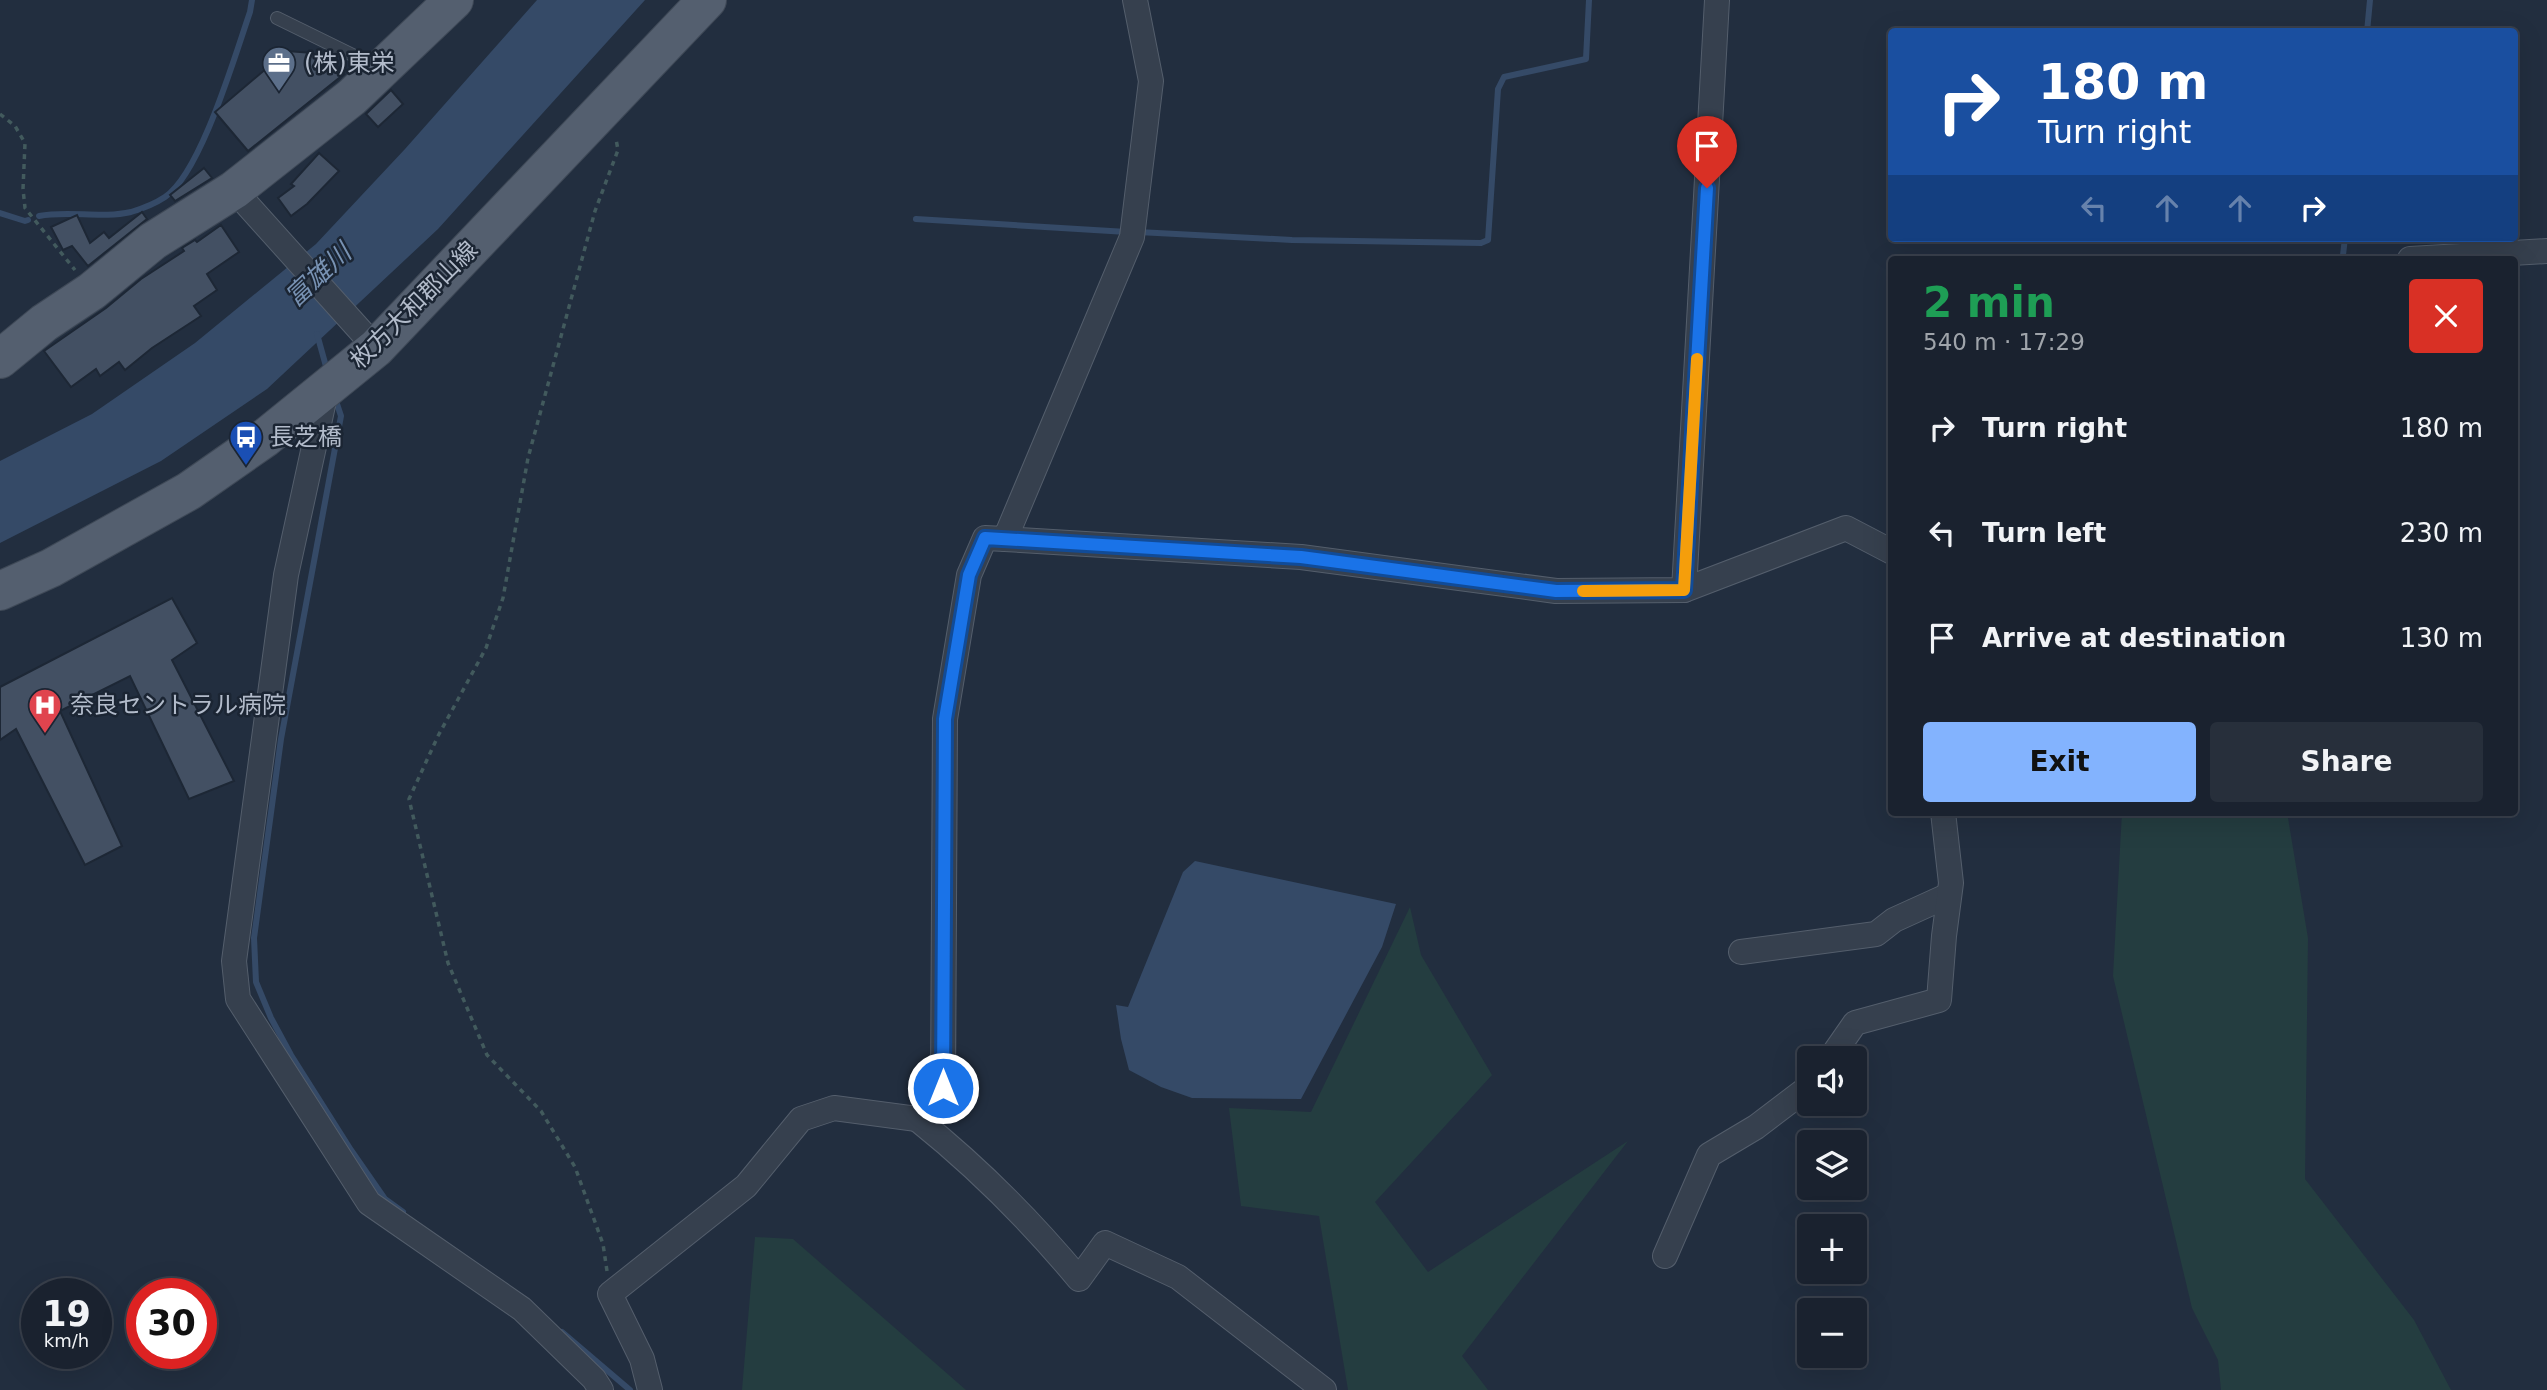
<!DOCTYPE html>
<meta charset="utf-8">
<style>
body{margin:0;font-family:"DejaVu Sans","Noto Sans JP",sans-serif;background:#272f3b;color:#f1f3f6;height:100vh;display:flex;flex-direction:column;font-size:26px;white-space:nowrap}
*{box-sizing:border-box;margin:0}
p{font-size:23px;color:#9fa4aa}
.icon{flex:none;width:38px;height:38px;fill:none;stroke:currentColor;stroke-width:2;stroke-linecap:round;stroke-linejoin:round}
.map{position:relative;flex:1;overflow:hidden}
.details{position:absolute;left:1888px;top:256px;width:630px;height:560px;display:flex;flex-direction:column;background:#1a222f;border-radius:7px;box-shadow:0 7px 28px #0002,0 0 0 2px #383f4b}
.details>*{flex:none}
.guide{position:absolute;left:1888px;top:28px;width:630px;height:214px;border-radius:7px;box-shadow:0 7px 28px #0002,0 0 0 2px #383f4b;background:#1a4fa0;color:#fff;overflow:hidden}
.fabs{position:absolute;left:1797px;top:1046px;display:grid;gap:14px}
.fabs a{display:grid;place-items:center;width:70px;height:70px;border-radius:7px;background:#1a222f;box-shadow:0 7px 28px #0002,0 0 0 2px #383f4b;font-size:35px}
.speed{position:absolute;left:21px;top:1278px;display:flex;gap:14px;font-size:35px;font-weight:700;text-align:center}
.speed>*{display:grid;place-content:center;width:91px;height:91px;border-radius:50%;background:#1a222f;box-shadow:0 7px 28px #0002,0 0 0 2px #383f4b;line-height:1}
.speed small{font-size:18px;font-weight:400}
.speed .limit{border:10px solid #d22;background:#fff;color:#111}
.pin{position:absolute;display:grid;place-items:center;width:60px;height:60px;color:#fff;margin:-72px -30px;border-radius:50% 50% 50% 0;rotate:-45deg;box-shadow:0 0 7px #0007}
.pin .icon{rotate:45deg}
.me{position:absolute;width:77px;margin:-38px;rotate:0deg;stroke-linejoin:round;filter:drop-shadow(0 0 5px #0008)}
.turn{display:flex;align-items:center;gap:24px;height:147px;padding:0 35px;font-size:32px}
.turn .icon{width:91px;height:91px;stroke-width:2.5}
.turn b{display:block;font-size:49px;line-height:60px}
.lanes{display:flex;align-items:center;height:66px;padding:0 35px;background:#0003;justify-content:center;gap:35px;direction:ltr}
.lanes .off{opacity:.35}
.round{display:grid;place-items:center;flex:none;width:74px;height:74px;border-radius:7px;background:#272f3b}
.summary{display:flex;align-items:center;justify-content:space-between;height:119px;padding:0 35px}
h1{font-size:42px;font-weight:800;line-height:52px;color:#1e9e55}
.action{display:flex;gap:14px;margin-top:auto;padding:14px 35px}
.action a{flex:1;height:80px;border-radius:7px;background:#83b3fe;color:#111;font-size:28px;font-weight:800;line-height:80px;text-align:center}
.action a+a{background:#272f3b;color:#f1f3f6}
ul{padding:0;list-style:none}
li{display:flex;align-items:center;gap:21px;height:105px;padding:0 35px}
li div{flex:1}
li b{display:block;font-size:26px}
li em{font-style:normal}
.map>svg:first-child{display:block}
.green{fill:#243d40}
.water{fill:#354a67}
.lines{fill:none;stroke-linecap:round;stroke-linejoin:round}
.stream{stroke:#354a67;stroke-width:6}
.building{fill:#435063;stroke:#1d2735;stroke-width:2}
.lane-casing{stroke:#545e6c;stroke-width:14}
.street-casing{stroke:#545e6c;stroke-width:26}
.primary-casing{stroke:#3f4957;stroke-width:40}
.path{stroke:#425a5d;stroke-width:3.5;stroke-dasharray:5 5;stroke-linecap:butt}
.lane{stroke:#36404e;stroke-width:12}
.street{stroke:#36404e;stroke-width:24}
.primary{stroke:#545f6f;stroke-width:38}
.route-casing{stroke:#114b97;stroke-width:18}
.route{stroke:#1a73e8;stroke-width:12}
.slow{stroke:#f59e0b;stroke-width:12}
.labels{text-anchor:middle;stroke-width:5;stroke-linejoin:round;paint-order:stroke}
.poi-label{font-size:24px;fill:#b2bbca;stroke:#1b2533;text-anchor:start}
.street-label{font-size:24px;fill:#b2bbca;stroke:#1b2533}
.water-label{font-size:26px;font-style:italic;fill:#7892b3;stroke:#1b2533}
</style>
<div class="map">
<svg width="2547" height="1390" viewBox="0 0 2547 1390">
<rect width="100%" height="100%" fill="#222e3f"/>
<!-- green -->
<g class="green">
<path d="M2122,812H2287L2308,938L2305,1179L2414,1320L2451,1390H2221L2218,1360L2192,1308L2113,976Z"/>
<path d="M1410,907L1421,955L1492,1075L1375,1202L1428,1272L1628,1141L1462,1356L1488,1390H1348L1319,1216L1241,1206L1229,1108L1311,1112Z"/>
<path d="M755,1237L793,1239L966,1390H742Z"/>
</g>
<!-- water -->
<g class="water">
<path d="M537,0H645L438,229L267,389L161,461L0,543V461L92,414L195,343L316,244L405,149Z"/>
<path d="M1195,861L1396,904L1382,947L1301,1099L1192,1098L1161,1087L1129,1070L1121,1039L1116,1005L1128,1007L1183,872Z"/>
</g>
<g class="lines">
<!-- stream -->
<g class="stream">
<path d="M2367,32L2370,0"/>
<path d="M0,213L25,221L28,220"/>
<path d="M39,216C69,210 101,219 131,212C141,209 156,203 165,197C201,173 235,55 250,12L252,0"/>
<path d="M916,219L1127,232"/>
<path d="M1138,232L1292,240L1481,243L1488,240L1498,89L1504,77L1586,59L1589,0"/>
<path d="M2343,255L2345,238"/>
<path d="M317,334L327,370"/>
<path d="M335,398L341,416L281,739L254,938L256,982L271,1018L291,1055L351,1150L385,1199L403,1212"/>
<path d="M562,1332L630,1390"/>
</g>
</g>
<!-- building -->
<g class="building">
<path d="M287,51L313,53L320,62L328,55L344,74L248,151L215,112Z"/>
<path d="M391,90L403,104L378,127L366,114Z"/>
<path d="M319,153L339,171L307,204L291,216L278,198L294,186L291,184Z"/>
<path d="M204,168L212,178L175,201L170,195Z"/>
<path d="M142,212L147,219L88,266L72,246L63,250L51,227L77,215L90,243L104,232L109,238Z"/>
<path d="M221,225L239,252L207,274L217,290L194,306L201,316L152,348L125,370L119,362L100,376L96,369L71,387L44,351L106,308L141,279L184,251L182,248L195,240L197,242Z"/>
<path d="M172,598L197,643L172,660L234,781L189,799L130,676L60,711L122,846L85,865L16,729L0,740V687Z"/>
</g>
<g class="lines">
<defs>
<path id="lane" d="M277,18L377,67"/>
<g id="street">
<path d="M234,190L376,348"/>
<path d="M2410,259L2547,251"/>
<path d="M327,387L286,575L234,961L238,999L369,1203L522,1309L594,1379L601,1390"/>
<path d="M1005,539L1301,557L1556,591L1684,590L1846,528L1892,552"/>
<path d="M1684,590L1717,0"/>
<path d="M1741,952L1876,934L1894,920L1949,895"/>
<path d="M1830,1059L1855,1023L1939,1000L1944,936L1951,883L1943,812"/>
<path d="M917,1119C977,1167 1030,1220 1079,1279L1105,1243L1178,1277L1324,1390"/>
<path d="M1665,1256L1709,1155L1756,1127L1810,1086"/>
<path d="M650,1390L642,1359L610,1294L746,1186L801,1119L834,1108L917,1119L943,1088L945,719L969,575L985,538L1005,539L1132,237L1151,81L1135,0"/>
</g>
<g id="primary">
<path d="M0,359L44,323L92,291L153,241L234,190L352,97L454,0"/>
<path d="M0,591L51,568L189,491L265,438L376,348L707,0"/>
</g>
</defs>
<!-- lane casing -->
<use href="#lane" class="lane-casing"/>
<!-- street casing -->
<use href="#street" class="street-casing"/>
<!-- primary casing -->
<use href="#primary" class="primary-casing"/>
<!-- path -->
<g class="path">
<path d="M0,114L15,126L25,143L23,189L25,208L75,270"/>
<path d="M607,1271L603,1244L575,1167L541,1111L487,1055L448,963L409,799L438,736L486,648L503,598L528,458L595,211L618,150L616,139"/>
</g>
<!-- lane -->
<use href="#lane" class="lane"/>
<!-- street -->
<use href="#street" class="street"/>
<!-- primary -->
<use href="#primary" class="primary"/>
</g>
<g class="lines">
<defs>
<path id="route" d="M943,1088L945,719L969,575L985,538L1301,557L1556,591L1684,590L1707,188"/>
</defs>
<!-- route casing -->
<use href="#route" class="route-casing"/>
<!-- route -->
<use href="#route" class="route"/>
<!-- slow -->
<path class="slow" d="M1583,591L1684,590L1697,359"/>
</g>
<!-- icons -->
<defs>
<symbol id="office-pin" viewBox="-11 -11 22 30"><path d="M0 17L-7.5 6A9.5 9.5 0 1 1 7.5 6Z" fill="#5c6f8a" stroke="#1b2533"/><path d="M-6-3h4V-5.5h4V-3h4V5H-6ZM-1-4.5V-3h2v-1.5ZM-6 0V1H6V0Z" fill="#fff"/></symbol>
<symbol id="bus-pin" viewBox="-11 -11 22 30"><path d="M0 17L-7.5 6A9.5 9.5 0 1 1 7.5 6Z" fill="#1a4fb4" stroke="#1b2533"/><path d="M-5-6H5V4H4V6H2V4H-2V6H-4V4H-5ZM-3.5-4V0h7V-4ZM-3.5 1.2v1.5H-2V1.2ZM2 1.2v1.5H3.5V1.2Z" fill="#fff"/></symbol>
<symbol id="hospital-pin" viewBox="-11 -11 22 30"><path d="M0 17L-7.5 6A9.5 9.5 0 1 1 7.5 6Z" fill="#e0444e" stroke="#1b2533"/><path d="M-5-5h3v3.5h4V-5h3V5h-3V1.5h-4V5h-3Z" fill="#fff"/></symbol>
</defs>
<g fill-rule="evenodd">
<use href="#office-pin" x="260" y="44" width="38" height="52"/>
<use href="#bus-pin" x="227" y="418" width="38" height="52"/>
<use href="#hospital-pin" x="26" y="686" width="38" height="52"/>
</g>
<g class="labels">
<!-- poi labels -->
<g class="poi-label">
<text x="304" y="71">(株)東栄</text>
<text x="270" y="445">長芝橋</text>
<text x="70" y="713">奈良セントラル病院</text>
</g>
<!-- street labels -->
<g class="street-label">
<text transform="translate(414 305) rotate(-45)" y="8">枚方大和郡山線</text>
</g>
<!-- water labels -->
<g class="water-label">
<text transform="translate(318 275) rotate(-43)" y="9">富雄川</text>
</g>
</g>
</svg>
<div class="fabs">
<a><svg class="icon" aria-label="sound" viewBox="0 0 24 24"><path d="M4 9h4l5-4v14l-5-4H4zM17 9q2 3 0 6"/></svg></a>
<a><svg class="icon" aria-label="layers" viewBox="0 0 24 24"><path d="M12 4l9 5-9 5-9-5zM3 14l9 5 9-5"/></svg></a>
<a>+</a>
<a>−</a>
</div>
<div class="speed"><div>19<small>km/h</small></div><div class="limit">30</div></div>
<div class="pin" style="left:1707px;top:188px;background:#d93025"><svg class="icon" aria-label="arrive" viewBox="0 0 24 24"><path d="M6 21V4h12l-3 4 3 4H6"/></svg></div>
<svg class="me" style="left:943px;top:1088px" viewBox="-20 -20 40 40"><circle r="17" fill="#1a73e8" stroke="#fff" stroke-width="3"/><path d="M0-11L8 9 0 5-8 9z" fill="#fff"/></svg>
<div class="guide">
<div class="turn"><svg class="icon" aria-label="right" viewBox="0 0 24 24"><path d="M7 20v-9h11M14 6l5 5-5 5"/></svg><div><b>180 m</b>Turn right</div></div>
<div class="lanes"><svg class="icon off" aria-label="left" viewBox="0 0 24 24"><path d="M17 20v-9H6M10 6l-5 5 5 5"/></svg><svg class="icon off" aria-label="ahead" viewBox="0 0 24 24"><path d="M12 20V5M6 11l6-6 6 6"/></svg><svg class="icon off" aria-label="ahead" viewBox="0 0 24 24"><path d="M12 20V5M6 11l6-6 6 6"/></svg><svg class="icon" aria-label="right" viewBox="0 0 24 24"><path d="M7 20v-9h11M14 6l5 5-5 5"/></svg></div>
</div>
<section class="details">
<div class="summary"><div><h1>2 min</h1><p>540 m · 17:29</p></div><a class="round" style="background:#d93025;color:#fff"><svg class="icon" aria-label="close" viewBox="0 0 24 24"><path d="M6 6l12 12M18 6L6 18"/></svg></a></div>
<ul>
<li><svg class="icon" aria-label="right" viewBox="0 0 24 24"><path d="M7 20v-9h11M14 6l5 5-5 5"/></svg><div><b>Turn right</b></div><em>180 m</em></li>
<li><svg class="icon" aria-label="left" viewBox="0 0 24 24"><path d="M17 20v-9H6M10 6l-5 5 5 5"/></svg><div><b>Turn left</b></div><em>230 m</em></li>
<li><svg class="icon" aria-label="arrive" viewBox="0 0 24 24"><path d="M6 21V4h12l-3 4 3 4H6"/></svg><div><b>Arrive at destination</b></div><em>130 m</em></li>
</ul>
<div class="action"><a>Exit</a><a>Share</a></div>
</section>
</div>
